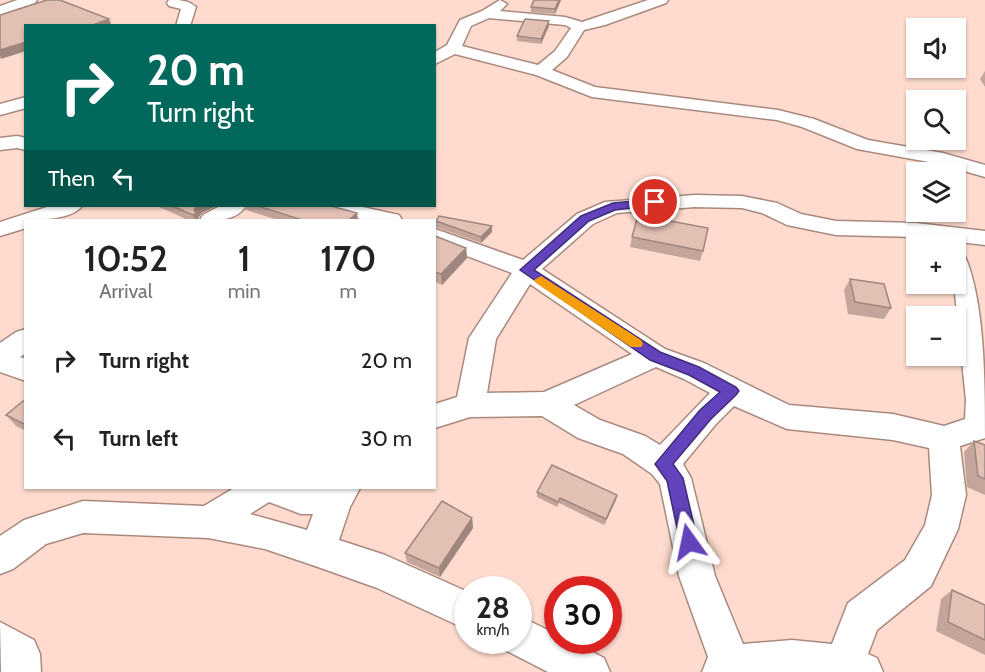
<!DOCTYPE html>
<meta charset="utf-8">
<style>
body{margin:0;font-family:Cabin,sans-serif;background:#f2f2f2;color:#222;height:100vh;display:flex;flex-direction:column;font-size:22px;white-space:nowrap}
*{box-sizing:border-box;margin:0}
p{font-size:20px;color:#767676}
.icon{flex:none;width:33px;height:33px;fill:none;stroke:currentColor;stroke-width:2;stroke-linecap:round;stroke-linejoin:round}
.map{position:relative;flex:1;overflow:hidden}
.side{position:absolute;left:24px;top:219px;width:412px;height:270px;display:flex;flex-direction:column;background:#fff;border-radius:0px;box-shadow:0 2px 4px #0004}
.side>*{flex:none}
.guide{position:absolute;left:24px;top:24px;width:412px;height:183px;border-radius:0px;box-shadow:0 2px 4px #0004;background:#00695c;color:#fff;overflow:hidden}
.tools{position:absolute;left:906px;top:18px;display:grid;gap:12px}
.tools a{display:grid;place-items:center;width:60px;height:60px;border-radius:0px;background:#fff;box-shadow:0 2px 4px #0004;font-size:30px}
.speed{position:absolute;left:454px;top:576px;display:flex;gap:12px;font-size:30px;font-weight:700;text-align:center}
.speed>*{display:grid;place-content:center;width:78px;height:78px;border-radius:50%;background:#fff;box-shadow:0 2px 4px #0004;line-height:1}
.speed small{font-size:15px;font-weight:400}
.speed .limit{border:9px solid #d22;background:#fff;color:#111}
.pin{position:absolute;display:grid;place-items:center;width:51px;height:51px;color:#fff;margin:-26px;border:3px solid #fff;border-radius:50%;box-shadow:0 2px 6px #0007}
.me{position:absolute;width:66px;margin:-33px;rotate:348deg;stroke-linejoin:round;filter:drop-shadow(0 0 4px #0008)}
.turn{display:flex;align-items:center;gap:21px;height:126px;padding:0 24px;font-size:27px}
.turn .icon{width:78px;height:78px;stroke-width:2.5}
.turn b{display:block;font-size:42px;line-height:51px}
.then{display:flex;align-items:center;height:57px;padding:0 24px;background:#0003;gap:12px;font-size:22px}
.eta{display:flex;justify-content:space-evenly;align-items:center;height:102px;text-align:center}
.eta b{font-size:36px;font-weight:600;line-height:42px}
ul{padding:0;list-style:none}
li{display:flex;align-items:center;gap:18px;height:78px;padding:0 24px}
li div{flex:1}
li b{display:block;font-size:22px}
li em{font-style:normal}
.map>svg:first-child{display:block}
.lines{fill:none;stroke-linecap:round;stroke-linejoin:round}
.street-casing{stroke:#a9897e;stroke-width:3}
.street{fill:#fff;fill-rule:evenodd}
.wall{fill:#c3a59b}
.shaded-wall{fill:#9f867e}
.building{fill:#e3c0b4;stroke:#9f867e;stroke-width:1.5}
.route{fill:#6343bc;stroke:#402c7a;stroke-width:1.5}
.slow{fill:#f59e0b}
</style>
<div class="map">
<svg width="985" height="672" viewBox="0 0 985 672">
<rect width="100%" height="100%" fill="#fedbce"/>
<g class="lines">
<defs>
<g id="street">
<path d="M17,0H37L35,3L0,15V6Z"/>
<path d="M169,0C179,0 189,0 196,7L190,26H176L181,9L169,6L167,3Z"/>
<path d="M500,0L507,4L500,11L565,17L582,22L648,0H668L666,3L605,25L584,30L567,57L552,70L595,87L778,110L814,119L868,140L943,153L985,165V177L940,164L857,149L802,127L777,120L592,97L536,75L455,54L435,64V52L447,45L460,20L482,11ZM489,18L565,25L571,28L555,51L538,65L462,46L471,26Z"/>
<path d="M26,97V108L0,115V104Z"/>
<path d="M17,136L26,138V150L17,148L0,150V138Z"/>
<path d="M695,195L742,196L777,203L801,214L836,221L916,223L985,231V245L916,237L836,235L787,225L762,213L742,208L695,207L617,213L593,224L542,269L665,349L704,363L789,405L893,414L944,426L965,419L966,400L954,284L956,252L964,254C985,300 985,383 985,438L960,446L966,495L958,529L931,586L877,630L868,654L877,658L883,672H702L708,657L679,576L660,484L652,474L623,454L578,438L542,416L470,417L435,428V404L457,397L469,338L512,273L435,244V229L523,260L577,214L605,202ZM530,284L632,354L544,392L487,393L496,339ZM656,367L684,379L710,393L660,445L645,436L600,420L574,405ZM734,406L787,429L893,440L929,448L932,495L925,525L905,560L848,603L832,644L792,640L743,644L715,576L691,478L683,464L716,424Z"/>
<path d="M50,206H82C73,219 41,220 26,220V228L0,236V222Z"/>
<path d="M220,206H246C235,222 217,220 200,220L203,215Z"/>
<path d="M321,206H358L399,215L402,220H365L324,211Z"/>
<path d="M26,329V353L20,357L26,359V381L0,372V343L16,332Z"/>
<path d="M234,488H360L350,507L339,540L385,555L468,592V630L377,588L318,567L265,549L208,538L83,533L46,544L13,569L0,574V536L24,520L83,501L204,506ZM269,502L301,514H313L307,530L250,514Z"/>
<path d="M519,616L558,635V640H570L604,658L610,672H548L505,650L501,640H519Z"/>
<path d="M0,622L34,640L40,654L41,672H1Z"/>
</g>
</defs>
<!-- street casing -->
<use href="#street" class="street-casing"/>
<!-- street -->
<use href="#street" class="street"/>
</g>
<!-- wall -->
<g class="wall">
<path d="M561,0L555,14L531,12V7Z"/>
<path d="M549,26L541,44L517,41V36Z"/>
<path d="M985,71V87L980,79Z"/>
<path d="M157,206H216L202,213L198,218L199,220H188Z"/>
<path d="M244,206H331L357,213L358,220H278L246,210Z"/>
<path d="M436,221L492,232L481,243L436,227Z"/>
<path d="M435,236L466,248L467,258L442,285L435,282Z"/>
<path d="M632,237L703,251L700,261L630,247Z"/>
<path d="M850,279L891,308L884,319L848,314L844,290Z"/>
<path d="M26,402V431L16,426L6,415Z"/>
<path d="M974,441L985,445V495L967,487L964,452Z"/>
<path d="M537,492L616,500L604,525L559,503L557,507L537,497Z"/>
<path d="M472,518L473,528L440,577L407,562L405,553Z"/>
<path d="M952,590L985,605V655L936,631L941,599Z"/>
</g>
<!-- shaded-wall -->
<g class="shaded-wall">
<path d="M559,0H561L555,14V9Z"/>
<path d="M109,19L112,26H90Z"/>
<path d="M549,21V26L541,44V39Z"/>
<path d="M26,42V51L1,59L0,56V50Z"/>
<path d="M197,206H216L202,213L198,218L199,220H195L193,215L194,210Z"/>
<path d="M357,213L358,220H349Z"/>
<path d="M492,226V232L481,243V237Z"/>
<path d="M466,248L467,258L442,285L441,274Z"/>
<path d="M617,495L616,500L604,525L606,519Z"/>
<path d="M472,518L473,528L440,577L439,568Z"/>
</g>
<!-- building -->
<g class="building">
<path d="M47,0H60L109,19L90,26H26V42L0,50V15Z"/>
<path d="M534,0H559L555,9L531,7Z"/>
<path d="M525,19L549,21L541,39L517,36Z"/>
<path d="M172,206H197L194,210L196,213L193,215Z"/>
<path d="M258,206H331L357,213L349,220H302Z"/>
<path d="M638,215L708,228L703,251L632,237Z"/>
<path d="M439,216L492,226L481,237L436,221Z"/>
<path d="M435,236L466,248L441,274L435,272Z"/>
<path d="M850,279L884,284L891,308L855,302Z"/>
<path d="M23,401L26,402V425L6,415Z"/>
<path d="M974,441L985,445V479L978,476Z"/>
<path d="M552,465L617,495L606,519L560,498L558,502L537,492Z"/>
<path d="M442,501L472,518L439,568L405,553Z"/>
<path d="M952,590L985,605V640L948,622Z"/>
</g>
<!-- route -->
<path class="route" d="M655,199L659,200V205L615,210L589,221L534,270L660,352L699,367L736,387L739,391L736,395L711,419L673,464L683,478L698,542L695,548L689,551L683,548L680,542L667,481L655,464L700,410L720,392L689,375L650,360L520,270L581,216L613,203Z"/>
<!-- slow -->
<path class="slow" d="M541,276L641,340L643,344L641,347H631L536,283L534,280Z"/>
</svg>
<div class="tools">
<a><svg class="icon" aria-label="sound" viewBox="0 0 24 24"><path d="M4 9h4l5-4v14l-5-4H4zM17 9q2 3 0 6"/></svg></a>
<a><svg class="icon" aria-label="search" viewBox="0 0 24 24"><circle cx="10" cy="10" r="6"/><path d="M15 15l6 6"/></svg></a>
<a><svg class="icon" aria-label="layers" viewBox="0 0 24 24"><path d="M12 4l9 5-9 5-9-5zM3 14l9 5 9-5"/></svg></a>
<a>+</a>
<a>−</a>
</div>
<div class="speed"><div>28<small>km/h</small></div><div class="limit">30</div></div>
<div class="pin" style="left:655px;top:202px;background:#d93025"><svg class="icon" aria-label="arrive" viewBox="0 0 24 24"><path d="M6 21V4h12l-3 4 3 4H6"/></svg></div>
<svg class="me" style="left:689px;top:542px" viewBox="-20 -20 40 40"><path d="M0-17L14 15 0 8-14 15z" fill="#6343bc" stroke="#fff" stroke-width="4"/></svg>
<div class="guide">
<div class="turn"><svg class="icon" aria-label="right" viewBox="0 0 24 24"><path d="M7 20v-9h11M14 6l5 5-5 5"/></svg><div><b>20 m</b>Turn right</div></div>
<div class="then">Then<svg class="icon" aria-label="left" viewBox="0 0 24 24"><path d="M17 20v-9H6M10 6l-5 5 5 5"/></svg></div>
</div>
<section class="side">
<div class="eta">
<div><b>10:52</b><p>Arrival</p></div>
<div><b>1</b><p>min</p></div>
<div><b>170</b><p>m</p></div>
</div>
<ul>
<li><svg class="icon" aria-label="right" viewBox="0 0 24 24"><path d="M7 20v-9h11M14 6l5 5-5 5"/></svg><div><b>Turn right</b></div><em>20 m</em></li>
<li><svg class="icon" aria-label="left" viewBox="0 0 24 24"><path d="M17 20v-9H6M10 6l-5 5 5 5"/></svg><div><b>Turn left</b></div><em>30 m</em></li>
</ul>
</section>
</div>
